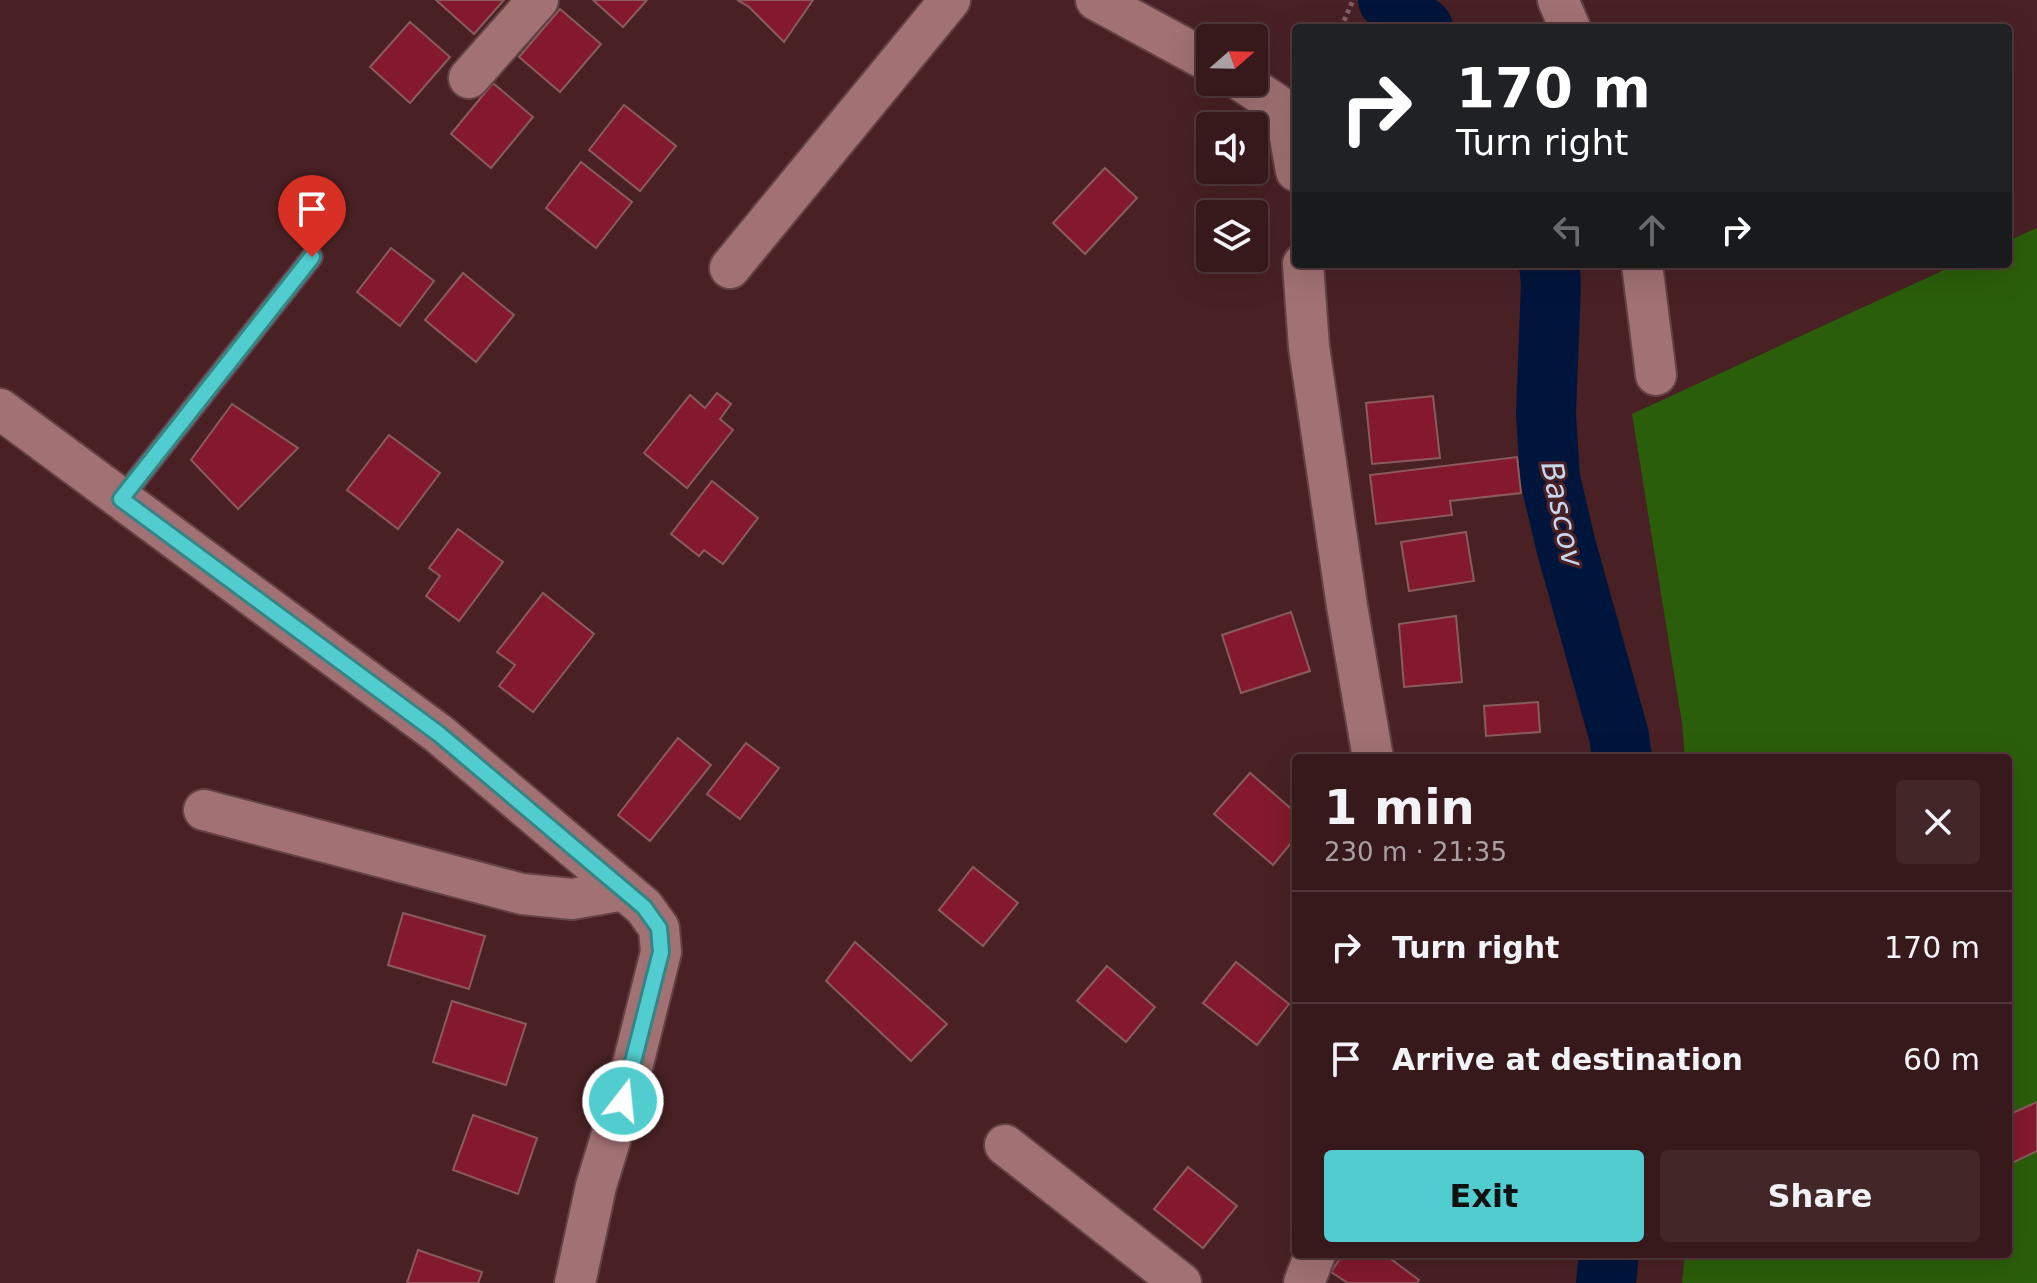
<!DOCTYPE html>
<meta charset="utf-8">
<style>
body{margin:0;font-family:"DejaVu Sans",sans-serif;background:#422628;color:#f1f3f6;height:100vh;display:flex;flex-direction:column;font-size:30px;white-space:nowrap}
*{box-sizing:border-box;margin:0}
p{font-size:26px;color:#aaa0a3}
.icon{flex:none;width:44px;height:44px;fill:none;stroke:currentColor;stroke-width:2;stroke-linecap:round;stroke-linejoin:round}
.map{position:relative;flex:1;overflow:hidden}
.panel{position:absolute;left:1292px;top:754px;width:720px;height:504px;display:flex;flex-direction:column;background:#37191b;border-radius:8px;box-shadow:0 8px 32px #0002,0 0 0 2px #51383a}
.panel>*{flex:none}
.guide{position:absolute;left:1292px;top:24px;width:720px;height:244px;border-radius:8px;box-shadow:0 8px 32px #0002,0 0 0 2px #51383a;background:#202124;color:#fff;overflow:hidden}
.needle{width:52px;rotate:70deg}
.tools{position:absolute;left:1196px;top:24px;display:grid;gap:16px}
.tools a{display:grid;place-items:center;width:72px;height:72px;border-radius:8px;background:#37191b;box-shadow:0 8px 32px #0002,0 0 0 2px #51383a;font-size:40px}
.pin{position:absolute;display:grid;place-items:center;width:68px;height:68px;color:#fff;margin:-82px -34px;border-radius:50% 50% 50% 0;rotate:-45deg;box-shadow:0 0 8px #0007}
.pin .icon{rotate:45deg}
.me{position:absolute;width:88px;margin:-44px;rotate:16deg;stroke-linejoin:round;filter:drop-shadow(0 0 6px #0008)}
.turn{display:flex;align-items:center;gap:28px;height:168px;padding:0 32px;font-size:36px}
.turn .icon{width:104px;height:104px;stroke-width:2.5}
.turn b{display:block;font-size:56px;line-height:68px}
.lanes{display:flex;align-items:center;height:76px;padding:0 32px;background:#0003;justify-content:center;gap:40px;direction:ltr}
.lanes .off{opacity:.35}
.round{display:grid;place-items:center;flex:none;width:84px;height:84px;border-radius:8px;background:#422628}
.overview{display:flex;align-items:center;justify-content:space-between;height:136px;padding:0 32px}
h1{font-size:48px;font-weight:700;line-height:60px}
.action{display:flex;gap:16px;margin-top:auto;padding:16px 32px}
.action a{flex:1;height:92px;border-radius:8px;background:#52cdcf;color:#111;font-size:32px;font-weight:700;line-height:92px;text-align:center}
.action a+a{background:#422628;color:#f1f3f6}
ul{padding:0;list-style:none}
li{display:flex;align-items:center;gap:24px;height:112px;padding:0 32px;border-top:2px solid #51383a}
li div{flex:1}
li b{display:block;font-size:30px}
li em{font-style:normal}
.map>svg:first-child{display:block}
.green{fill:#2b5e0a}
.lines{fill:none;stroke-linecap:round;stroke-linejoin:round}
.river{stroke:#00153c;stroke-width:60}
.building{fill:#84192d;stroke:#8a5b5d;stroke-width:2}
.lane-casing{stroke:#634144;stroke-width:24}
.street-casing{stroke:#634144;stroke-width:44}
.path{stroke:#845f61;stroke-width:5;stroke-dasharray:4 4;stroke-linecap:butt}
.lane{stroke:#a17173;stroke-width:20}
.street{stroke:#a17173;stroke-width:40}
.route-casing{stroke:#358587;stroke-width:20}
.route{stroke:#52cdcf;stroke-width:14}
.labels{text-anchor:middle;stroke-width:6;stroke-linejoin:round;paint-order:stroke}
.water-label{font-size:30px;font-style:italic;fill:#c7d6ec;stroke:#492124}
</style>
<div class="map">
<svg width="2037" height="1283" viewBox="0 0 2037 1283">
<rect width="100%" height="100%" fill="#492124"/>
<!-- green -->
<path class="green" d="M2037,228V1283H1682L1685,1254H2008V758H1685L1682,723L1632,414L1957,264H2008V241Z"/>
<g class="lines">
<!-- river -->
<g class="river">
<path d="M1388,0L1423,28"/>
<path d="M1549,264L1551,283L1546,414L1550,478L1566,546L1619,736L1622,758"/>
<path d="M1606,1283L1609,1254"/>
</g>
</g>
<!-- building -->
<g class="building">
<path d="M436,0H504L474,34Z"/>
<path d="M593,0H647L623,27Z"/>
<path d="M737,0H813L784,42L748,6Z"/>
<path d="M560,9L601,44L560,92L519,57Z"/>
<path d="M410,22L450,57L410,103L370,67Z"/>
<path d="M493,83L533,117L491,168L451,134Z"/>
<path d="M624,105L676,146L640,191L589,150Z"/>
<path d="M581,162L632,202L596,248L546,208Z"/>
<path d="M1105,168L1137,198L1085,254L1053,223Z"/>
<path d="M391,248L434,281L400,326L357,292Z"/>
<path d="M463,273L514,315L476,362L425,320Z"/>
<path d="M717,393L731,404L720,419L733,430L687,488L644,453L690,395L705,408Z"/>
<path d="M1433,396L1440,458L1372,464L1366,403Z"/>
<path d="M232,404L298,448L238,509L191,460Z"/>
<path d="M389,435L440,473L398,529L347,490Z"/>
<path d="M1517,457L1521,493L1450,501L1452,515L1376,524L1370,475Z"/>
<path d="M712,481L758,518L723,564L704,550L699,556L671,534Z"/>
<path d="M458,529L503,562L459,621L426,596L440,576L429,568Z"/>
<path d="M1466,532L1474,581L1409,591L1401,542Z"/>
<path d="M543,593L594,634L533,712L499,686L515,665L497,652Z"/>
<path d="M1291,612L1310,671L1241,693L1222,635Z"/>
<path d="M1456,616L1462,682L1404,687L1399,624Z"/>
<path d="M1538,702L1540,732L1486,736L1484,706Z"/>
<path d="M678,738L711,765L650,841L618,815Z"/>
<path d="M746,743L779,768L740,819L707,794Z"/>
<path d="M1250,773L1296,813V837L1273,865L1214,814Z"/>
<path d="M973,867L1018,903L983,946L939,910Z"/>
<path d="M403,913L485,936L469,989L388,965Z"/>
<path d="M855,942L947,1024L911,1061L826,981Z"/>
<path d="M1236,962L1289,1004L1257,1045L1203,1003Z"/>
<path d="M1107,966L1155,1007L1126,1042L1077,1001Z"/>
<path d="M452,1001L526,1024L506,1085L433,1062Z"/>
<path d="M2037,1102V1151L2008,1165V1115Z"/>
<path d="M473,1115L537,1138L518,1194L453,1170Z"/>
<path d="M1188,1167L1237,1206L1203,1248L1154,1209Z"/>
<path d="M418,1250L482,1272L478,1283H407Z"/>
<path d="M1343,1254H1384L1419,1280L1417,1283H1348L1331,1272Z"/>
</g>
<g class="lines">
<defs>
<path id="lane" d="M121,499L312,257"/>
<g id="street">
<path d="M1096,0L1210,62"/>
<path d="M1558,0L1570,28"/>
<path d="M469,78L538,0"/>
<path d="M1243,82L1285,110L1296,171"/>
<path d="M1303,264L1309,347L1347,606L1373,758"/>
<path d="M1642,264L1656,375"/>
<path d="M730,268L950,0"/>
<path d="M0,409L439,734L644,907L659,928L661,952L631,1072L596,1186L575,1283"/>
<path d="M204,810L522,894L572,899L624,890"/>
<path d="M1005,1145L1181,1283"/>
<path d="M1304,1283L1315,1254"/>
</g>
</defs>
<!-- lane casing -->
<use href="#lane" class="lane-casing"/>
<!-- street casing -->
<use href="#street" class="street-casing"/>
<!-- path -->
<path class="path" d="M1341,28L1353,0"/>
<!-- lane -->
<use href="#lane" class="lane"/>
<!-- street -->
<use href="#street" class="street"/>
</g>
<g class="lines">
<defs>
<path id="route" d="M312,257L121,499L439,734L644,907L659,928L661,952L623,1101"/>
</defs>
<!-- route casing -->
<use href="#route" class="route-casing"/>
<!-- route -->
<use href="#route" class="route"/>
</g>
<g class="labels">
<!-- water labels -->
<g class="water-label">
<text transform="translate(1562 514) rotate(78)" y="10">Bascov</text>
</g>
</g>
</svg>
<div class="tools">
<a><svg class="needle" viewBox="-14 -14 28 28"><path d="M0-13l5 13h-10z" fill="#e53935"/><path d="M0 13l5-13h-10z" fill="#aaa0a3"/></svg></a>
<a><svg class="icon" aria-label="sound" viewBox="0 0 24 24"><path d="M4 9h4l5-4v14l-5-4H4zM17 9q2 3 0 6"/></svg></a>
<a><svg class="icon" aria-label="layers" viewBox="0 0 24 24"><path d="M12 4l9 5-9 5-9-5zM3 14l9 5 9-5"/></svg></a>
</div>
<div class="pin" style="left:312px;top:257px;background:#d93025"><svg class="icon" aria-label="arrive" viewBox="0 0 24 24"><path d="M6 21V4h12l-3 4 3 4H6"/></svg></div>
<svg class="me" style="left:623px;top:1101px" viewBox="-20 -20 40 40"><circle r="17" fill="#52cdcf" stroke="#fff" stroke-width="3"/><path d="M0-11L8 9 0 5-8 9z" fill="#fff"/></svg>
<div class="guide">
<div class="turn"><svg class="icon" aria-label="right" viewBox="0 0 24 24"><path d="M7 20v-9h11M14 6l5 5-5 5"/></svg><div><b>170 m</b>Turn right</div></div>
<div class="lanes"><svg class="icon off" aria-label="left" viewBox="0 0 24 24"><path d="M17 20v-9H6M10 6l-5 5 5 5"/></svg><svg class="icon off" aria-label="ahead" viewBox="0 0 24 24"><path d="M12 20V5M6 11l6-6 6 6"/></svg><svg class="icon" aria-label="right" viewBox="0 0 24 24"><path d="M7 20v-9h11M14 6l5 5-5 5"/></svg></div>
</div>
<section class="panel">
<div class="overview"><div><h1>1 min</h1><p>230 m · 21:35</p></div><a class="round"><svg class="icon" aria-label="close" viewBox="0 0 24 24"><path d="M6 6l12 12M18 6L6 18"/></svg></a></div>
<ul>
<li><svg class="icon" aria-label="right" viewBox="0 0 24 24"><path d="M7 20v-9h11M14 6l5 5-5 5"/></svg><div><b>Turn right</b></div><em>170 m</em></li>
<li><svg class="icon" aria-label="arrive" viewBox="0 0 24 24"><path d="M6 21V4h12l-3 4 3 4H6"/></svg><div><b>Arrive at destination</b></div><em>60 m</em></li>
</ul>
<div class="action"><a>Exit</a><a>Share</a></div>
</section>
</div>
